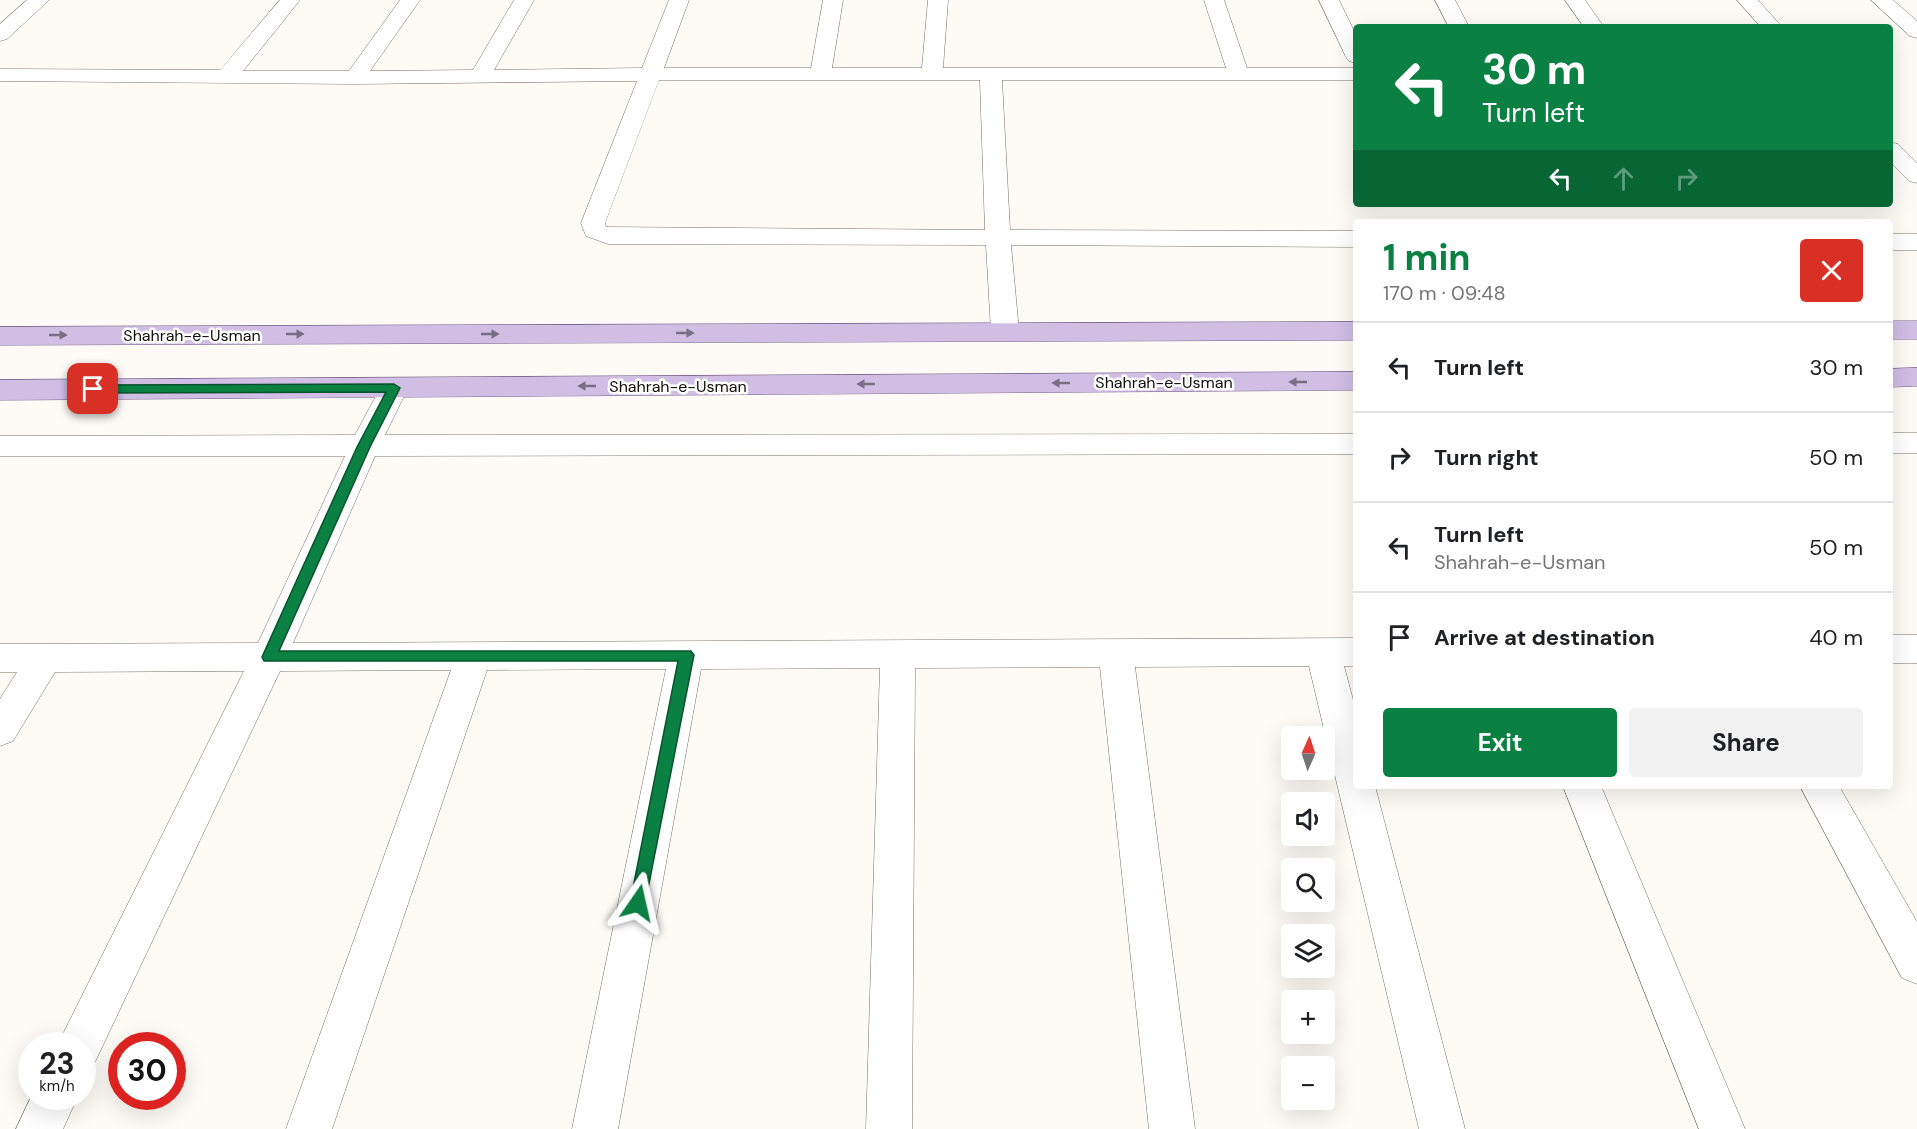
<!DOCTYPE html>
<meta charset="utf-8">
<style>
body{margin:0;font-family:"DM Sans",sans-serif;background:#f2f2f2;color:#202124;height:100vh;display:flex;flex-direction:column;font-size:22px;white-space:nowrap}
*{box-sizing:border-box;margin:0}
p{font-size:20px;color:#757577}
.icon{flex:none;width:33px;height:33px;fill:none;stroke:currentColor;stroke-width:2;stroke-linecap:round;stroke-linejoin:round}
.map{position:relative;flex:1;overflow:hidden}
.sheet{position:absolute;left:1353px;top:219px;width:540px;height:570px;display:flex;flex-direction:column;background:#fff;border-radius:6px;box-shadow:0 6px 24px #0002}
.sheet>*{flex:none}
.banner{position:absolute;left:1353px;top:24px;width:540px;height:183px;border-radius:6px;box-shadow:0 6px 24px #0002;background:#0b8043;color:#fff;overflow:hidden}
.needle{width:39px;rotate:3deg}
.tools{position:absolute;left:1281px;top:726px;display:grid;gap:12px}
.tools a{display:grid;place-items:center;width:54px;height:54px;border-radius:6px;background:#fff;box-shadow:0 6px 24px #0002;font-size:30px}
.speed{position:absolute;left:18px;top:1032px;display:flex;gap:12px;font-size:30px;font-weight:700;text-align:center}
.speed>*{display:grid;place-content:center;width:78px;height:78px;border-radius:50%;background:#fff;box-shadow:0 6px 24px #0002;line-height:1}
.speed small{font-size:15px;font-weight:400}
.speed .limit{border:9px solid #d22;background:#fff;color:#111}
.pin{position:absolute;display:grid;place-items:center;width:51px;height:51px;color:#fff;margin:-26px;border-radius:12px;box-shadow:0 3px 9px #0006}
.me{position:absolute;width:66px;margin:-33px;rotate:11deg;stroke-linejoin:round;filter:drop-shadow(0 0 4px #0008)}
.turn{display:flex;align-items:center;gap:21px;height:126px;padding:0 30px;font-size:27px}
.turn .icon{width:78px;height:78px;stroke-width:2.5}
.turn b{display:block;font-size:42px;line-height:51px}
.lanes{display:flex;align-items:center;height:57px;padding:0 30px;background:#0003;justify-content:center;gap:30px;direction:ltr}
.lanes .off{opacity:.35}
.round{display:grid;place-items:center;flex:none;width:63px;height:63px;border-radius:6px;background:#f2f2f2}
.headline{display:flex;align-items:center;justify-content:space-between;height:102px;padding:0 30px}
h1{font-size:36px;font-weight:700;line-height:45px;color:#0b8043}
.cta{display:flex;gap:12px;margin-top:auto;padding:12px 30px}
.cta a{flex:1;height:69px;border-radius:6px;background:#0b8043;color:#fff;font-size:24px;font-weight:700;line-height:69px;text-align:center}
.cta a+a{background:#f2f2f2;color:#202124}
ul{padding:0;list-style:none}
li{display:flex;align-items:center;gap:18px;height:90px;padding:0 30px;border-top:2px solid #e0e0e0}
li div{flex:1}
li b{display:block;font-size:22px}
li em{font-style:normal}
.map>svg:first-child{display:block}
.lines{fill:none;stroke-linecap:round;stroke-linejoin:round}
.minor-casing{stroke:#766f65;stroke-width:1}
.primary-casing{stroke:#78648d;stroke-width:1}
.minor{fill:#fff;fill-rule:evenodd}
.primary{fill:#d0bee5;fill-rule:evenodd}
.oneway{fill:#7a6f82}
.route{fill:#0b8043;stroke:#07532c;stroke-width:1.5}
.labels{text-anchor:middle;stroke-width:5;stroke-linejoin:round;paint-order:stroke}
.street-label{font-size:16px;fill:#100e0a;stroke:#fff}
</style>
<div class="map">
<svg width="1917" height="1129" viewBox="0 0 1917 1129">
<rect width="100%" height="100%" fill="#fefbf6"/>
<g class="lines">
<defs>
<g id="minor">
<path d="M27,0H49L7,39L0,41V24Z"/>
<path d="M280,0H300L243,71H349L400,0H420L370,71L473,70L514,0H534L494,70L642,68L669,0H689L664,68H811L823,0H843L832,68H922L928,0H948L943,68H1226L1204,0H1224L1247,68H1356V80H1002L1010,230L1356,231V247L1011,245L1019,331L1015,337L1005,340L995,337L991,331L986,245L608,244L586,236L581,223L637,81L355,84L0,81V69L220,70ZM659,80H980L985,230L606,227L605,223Z"/>
<path d="M1319,0H1339L1356,35V63L1349,61L1346,57Z"/>
<path d="M1435,0H1455L1469,27H1449Z"/>
<path d="M1565,0H1585L1604,27H1584Z"/>
<path d="M1737,0H1758L1782,27H1761Z"/>
<path d="M1871,0H1893L1917,21V38L1910,36Z"/>
<path d="M1890,142L1898,144L1917,163V183L1909,181L1890,162Z"/>
<rect x="1890" y="234" width="27" height="16"/>
<path d="M394,378L404,381L408,388L385,435L1356,434V454L375,456L293,643L1356,638V666H1344L1356,711V786H1375L1465,1129H1419L1309,666L1135,667L1195,1129H1149L1100,667L915,668L912,1129H866L880,668L701,669L618,1129H572L666,669L487,670L332,1129H286L451,670L280,671L95,1062L82,1067V1046H57L244,671L55,672L13,741L0,746V699L17,672H0V644L258,643L345,456H0V436L355,435L384,381Z"/>
<rect x="1890" y="433" width="27" height="20"/>
<rect x="1890" y="635" width="27" height="28"/>
<path d="M1563,786H1601L1745,1129H1699Z"/>
<path d="M1800,786H1839L1917,922V984L1902,978Z"/>
<path d="M32,1095L78,1096L63,1129H16Z"/>
</g>
<g id="primary">
<rect x="1890" y="321" width="27" height="18"/>
<path d="M1356,322V340L0,345V327Z"/>
<path d="M1917,368V386L1890,387V369Z"/>
<path d="M1356,372V390L0,400V380Z"/>
</g>
</defs>
<!-- minor casing -->
<use href="#minor" class="minor-casing"/>
<!-- primary casing -->
<use href="#primary" class="primary-casing"/>
<!-- minor -->
<use href="#minor" class="minor"/>
<!-- primary -->
<use href="#primary" class="primary"/>
</g>
<!-- one-way arrows -->
<defs><path id="oneway-solid" d="M-6-.8H1V-3.2L6.5 0L1 3.2V.8H-6Z" transform="scale(1.5)"/></defs>
<g class="oneway">
<use href="#oneway-solid" transform="translate(685 333)"/>
<use href="#oneway-solid" transform="translate(295 334)"/>
<use href="#oneway-solid" transform="translate(490 334)"/>
<use href="#oneway-solid" transform="translate(58 335)"/>
<use href="#oneway-solid" transform="translate(1298 382) rotate(180)"/>
<use href="#oneway-solid" transform="translate(1061 383) rotate(180)"/>
<use href="#oneway-solid" transform="translate(866 384) rotate(180)"/>
<use href="#oneway-solid" transform="translate(587 386) rotate(180)"/>
</g>
<!-- route -->
<path class="route" d="M394,384L400,388L370,447L279,651H691L694,655L644,909L638,911L632,909L630,903L678,661H264L262,657L357,447L386,392L93,393L87,389L93,385Z"/>
<g class="labels">
<!-- street labels -->
<g class="street-label">
<text x="192" y="341">Shahrah-e-Usman</text>
<text x="1164" y="388">Shahrah-e-Usman</text>
<text x="678" y="392">Shahrah-e-Usman</text>
</g>
</g>
</svg>
<div class="tools">
<a><svg class="needle" viewBox="-14 -14 28 28"><path d="M0-13l5 13h-10z" fill="#e53935"/><path d="M0 13l5-13h-10z" fill="#757577"/></svg></a>
<a><svg class="icon" aria-label="sound" viewBox="0 0 24 24"><path d="M4 9h4l5-4v14l-5-4H4zM17 9q2 3 0 6"/></svg></a>
<a><svg class="icon" aria-label="search" viewBox="0 0 24 24"><circle cx="10" cy="10" r="6"/><path d="M15 15l6 6"/></svg></a>
<a><svg class="icon" aria-label="layers" viewBox="0 0 24 24"><path d="M12 4l9 5-9 5-9-5zM3 14l9 5 9-5"/></svg></a>
<a>+</a>
<a>−</a>
</div>
<div class="speed"><div>23<small>km/h</small></div><div class="limit">30</div></div>
<div class="pin" style="left:93px;top:389px;background:#d93025"><svg class="icon" aria-label="arrive" viewBox="0 0 24 24"><path d="M6 21V4h12l-3 4 3 4H6"/></svg></div>
<svg class="me" style="left:638px;top:903px" viewBox="-20 -20 40 40"><path d="M0-17L14 15 0 8-14 15z" fill="#0b8043" stroke="#fff" stroke-width="4"/></svg>
<div class="banner">
<div class="turn"><svg class="icon" aria-label="left" viewBox="0 0 24 24"><path d="M17 20v-9H6M10 6l-5 5 5 5"/></svg><div><b>30 m</b>Turn left</div></div>
<div class="lanes"><svg class="icon" aria-label="left" viewBox="0 0 24 24"><path d="M17 20v-9H6M10 6l-5 5 5 5"/></svg><svg class="icon off" aria-label="ahead" viewBox="0 0 24 24"><path d="M12 20V5M6 11l6-6 6 6"/></svg><svg class="icon off" aria-label="right" viewBox="0 0 24 24"><path d="M7 20v-9h11M14 6l5 5-5 5"/></svg></div>
</div>
<section class="sheet">
<div class="headline"><div><h1>1 min</h1><p>170 m · 09:48</p></div><a class="round" style="background:#d93025;color:#fff"><svg class="icon" aria-label="close" viewBox="0 0 24 24"><path d="M6 6l12 12M18 6L6 18"/></svg></a></div>
<ul>
<li><svg class="icon" aria-label="left" viewBox="0 0 24 24"><path d="M17 20v-9H6M10 6l-5 5 5 5"/></svg><div><b>Turn left</b></div><em>30 m</em></li>
<li><svg class="icon" aria-label="right" viewBox="0 0 24 24"><path d="M7 20v-9h11M14 6l5 5-5 5"/></svg><div><b>Turn right</b></div><em>50 m</em></li>
<li><svg class="icon" aria-label="left" viewBox="0 0 24 24"><path d="M17 20v-9H6M10 6l-5 5 5 5"/></svg><div><b>Turn left</b><p>Shahrah-e-Usman</p></div><em>50 m</em></li>
<li><svg class="icon" aria-label="arrive" viewBox="0 0 24 24"><path d="M6 21V4h12l-3 4 3 4H6"/></svg><div><b>Arrive at destination</b></div><em>40 m</em></li>
</ul>
<div class="cta"><a>Exit</a><a>Share</a></div>
</section>
</div>
